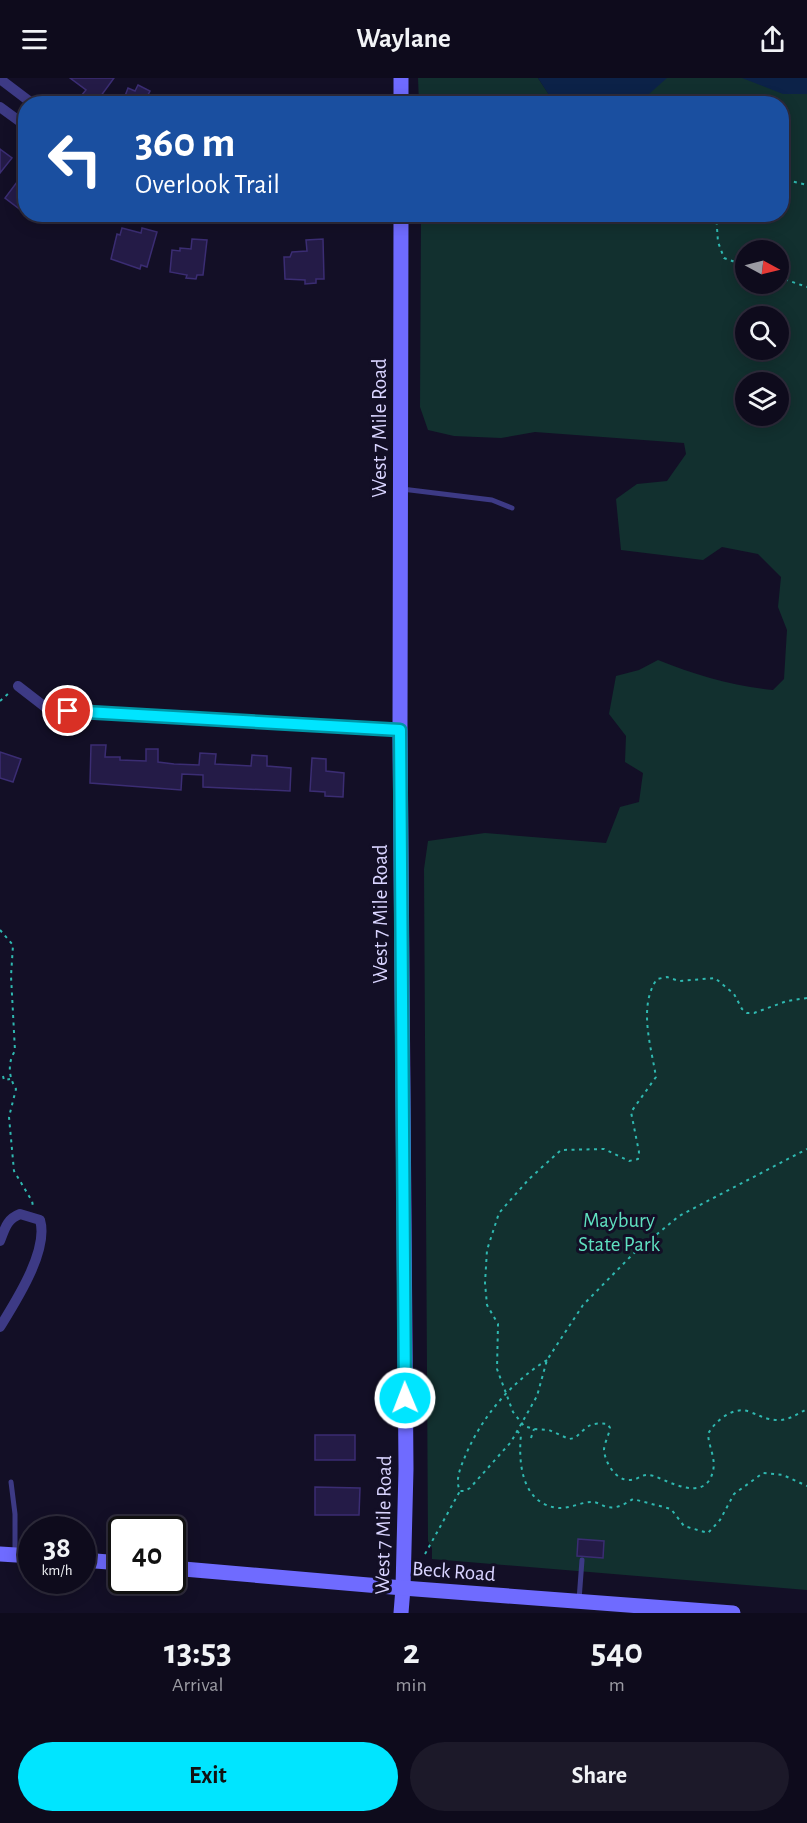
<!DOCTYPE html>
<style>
body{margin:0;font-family:"Alegreya Sans",sans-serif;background:#1c1929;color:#f1f3f6;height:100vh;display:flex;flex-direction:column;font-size:22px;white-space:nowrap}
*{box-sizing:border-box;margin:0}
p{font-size:20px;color:#9b9ba3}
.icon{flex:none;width:33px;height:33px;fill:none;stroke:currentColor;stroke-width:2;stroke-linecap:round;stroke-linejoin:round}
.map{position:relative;height:1535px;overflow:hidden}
.details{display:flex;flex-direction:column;background:#0e0b1c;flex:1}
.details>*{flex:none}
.hud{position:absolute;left:18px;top:18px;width:771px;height:126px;border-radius:24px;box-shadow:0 3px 15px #0003,0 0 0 2px #2e2b3b;background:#1a4fa0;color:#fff;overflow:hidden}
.needle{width:39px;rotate:97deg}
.buttons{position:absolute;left:735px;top:162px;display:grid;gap:12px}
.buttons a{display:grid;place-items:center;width:54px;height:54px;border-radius:50%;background:#0e0b1c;box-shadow:0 3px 15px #0003,0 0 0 2px #2e2b3b;font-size:30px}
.speed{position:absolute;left:18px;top:1438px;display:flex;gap:12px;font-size:30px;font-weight:700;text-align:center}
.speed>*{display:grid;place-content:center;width:78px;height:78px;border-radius:50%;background:#0e0b1c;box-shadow:0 3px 15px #0003,0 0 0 2px #2e2b3b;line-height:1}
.speed small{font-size:15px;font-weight:400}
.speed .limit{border:3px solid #111;border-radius:9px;background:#fff;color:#111}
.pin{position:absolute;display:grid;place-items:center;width:51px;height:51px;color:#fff;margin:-26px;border:3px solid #fff;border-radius:50%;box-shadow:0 2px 6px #0007}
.me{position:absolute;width:66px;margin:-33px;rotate:359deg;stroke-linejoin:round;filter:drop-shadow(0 0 4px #0008)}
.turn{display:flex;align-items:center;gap:21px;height:126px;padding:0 18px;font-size:27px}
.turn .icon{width:78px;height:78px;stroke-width:2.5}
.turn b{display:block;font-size:42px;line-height:51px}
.eta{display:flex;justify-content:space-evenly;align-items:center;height:102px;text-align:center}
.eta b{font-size:36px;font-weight:600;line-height:42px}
.button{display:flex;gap:12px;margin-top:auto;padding:12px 18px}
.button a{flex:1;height:69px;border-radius:36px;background:#00e5ff;color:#111;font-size:24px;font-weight:600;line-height:69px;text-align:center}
.button a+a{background:#1c1929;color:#f1f3f6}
header{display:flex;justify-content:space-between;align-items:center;height:78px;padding:0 18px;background:#0e0b1c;font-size:27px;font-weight:600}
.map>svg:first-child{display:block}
.green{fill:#12302f;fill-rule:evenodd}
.water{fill:#0c2248}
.building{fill:#241b47;stroke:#3b2d73;stroke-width:1.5}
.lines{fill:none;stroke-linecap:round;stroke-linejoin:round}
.path{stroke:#2fb8b0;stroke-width:2;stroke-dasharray:3 4.5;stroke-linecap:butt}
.lane{stroke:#3d3a85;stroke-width:5}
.street{stroke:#3d3a85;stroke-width:10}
.secondary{stroke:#6f6bff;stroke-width:15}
.route-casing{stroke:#0095a6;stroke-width:15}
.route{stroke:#00e5ff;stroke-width:10}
.labels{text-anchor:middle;stroke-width:6;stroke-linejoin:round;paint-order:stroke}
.street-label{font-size:21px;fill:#d9d4ff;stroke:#130f26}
.park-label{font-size:21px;fill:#5fe0c0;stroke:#130f26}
</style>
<header><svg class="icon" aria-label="menu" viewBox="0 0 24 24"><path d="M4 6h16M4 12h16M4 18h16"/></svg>Waylane<svg class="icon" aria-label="share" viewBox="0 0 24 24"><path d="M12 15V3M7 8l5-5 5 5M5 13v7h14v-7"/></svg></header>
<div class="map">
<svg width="807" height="1535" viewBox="0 0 807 1535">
<rect width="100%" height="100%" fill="#130f26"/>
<!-- green -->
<g class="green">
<path d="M418,0H538L550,18L582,25H419Z"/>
<path d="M605,0H807V1512L432,1481V1470L428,1463L424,791L428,763L485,755L606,765L620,729L639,724L643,695L625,684L626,658L609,636L616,598L639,592L658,582C695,597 733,608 773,612L784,601L787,552L778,529L781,499L758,476L722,469L703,482L621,472L616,421L637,406L667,403L686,376L684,365L535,354L501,360L454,358L428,352L420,329L421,137L782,136V26L603,25ZM746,172H778V206H746ZM746,238H778V272H746ZM746,304H778V338H746Z"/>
</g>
<!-- water -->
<g class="water">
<path d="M538,0H667L640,24L575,26L553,23Z"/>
<path d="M742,0H807V16H783Z"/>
</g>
<!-- building -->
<g class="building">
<path d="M70,0H114L95,26H90L81,18L86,12Z"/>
<path d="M138,7L150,13L148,17L168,26H122L128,10L135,13Z"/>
<path d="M0,71L12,80L0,95Z"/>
<path d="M26,92V136L5,120Z"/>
<path d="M122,150L141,155L142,150L157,154L147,189L141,187L140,191L111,181L117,156L120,157Z"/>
<path d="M192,161L207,162L203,197H197L196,201L186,200L187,197L170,194L172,172L180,173V170L191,171Z"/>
<path d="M323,161L324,201H316V205L305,206V202L285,201L284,179H290L292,174L307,173L306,162Z"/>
<path d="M91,667H106L105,679H120V682L146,683V671H158V684L174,686L199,687L200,675L216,676L215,686L251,688L252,677L267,678V688L291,690L290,713L203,709V697L182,696L181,712L90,705Z"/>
<path d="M0,674L21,681L13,704L0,700Z"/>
<path d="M312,680L326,681V693L344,695L343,719L325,718V714L310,713Z"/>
<rect x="315" y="1357" width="40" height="25"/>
<path d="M315,1409L360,1410L359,1437H315Z"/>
<path d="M578,1461L604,1463L603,1480L577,1478Z"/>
</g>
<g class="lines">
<!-- path -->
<g class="path">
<path d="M782,95L791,103L807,107"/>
<path d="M716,136L718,164L724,180L746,188"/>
<path d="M778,199L807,209"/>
<path d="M0,623L9,615"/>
<path d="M0,852L13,867L11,898L15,973C7,985 9,1000 16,1011L9,1039L14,1093L32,1123L33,1128"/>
<path d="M807,920L787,923L754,935H747L742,931L734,916L715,900L679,903L667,899L657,901C638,928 651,968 656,999L631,1034L639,1074L638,1081L629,1083L604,1071L561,1072L529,1101L499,1135L487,1172L485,1205L487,1227L498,1246L497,1291L513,1334L524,1348L534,1351L549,1352L569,1361L575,1360C588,1348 589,1344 608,1346L610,1350C609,1357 604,1366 604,1372C605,1384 615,1402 629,1402C642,1402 641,1392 659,1400C673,1406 700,1419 710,1401C719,1384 709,1372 708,1356C715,1343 734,1327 750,1334C761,1338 764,1341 777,1342C788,1343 797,1336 807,1331"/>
<path d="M3,998L4,1002L10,1001"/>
<path d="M547,1282C510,1305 480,1341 464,1381C460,1391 455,1402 460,1413H465L470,1410L511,1364L537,1318L547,1282L583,1227L633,1176L679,1138L807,1071"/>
<path d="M517,1353L521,1357C518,1385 522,1426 558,1430C570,1431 583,1423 594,1424C599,1425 603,1428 607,1429C617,1431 625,1426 633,1421L671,1431L684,1448L708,1455L720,1442L734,1416L763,1395L783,1397L807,1408"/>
<path d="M531,1360L534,1351"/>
<path d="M425,1476L460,1413"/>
</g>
<!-- lane -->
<g class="lane">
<path d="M402,411L492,422L512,430"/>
<path d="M11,1404L15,1436V1475"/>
<path d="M579,1522L582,1482"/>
</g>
<!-- street -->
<g class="street">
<path d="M0,1L33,26"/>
<path d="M0,29L26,48"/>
<path d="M18,608L49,632L400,652"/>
<path d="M0,1163C5,1150 7,1141 20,1136L40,1142C49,1172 16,1223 0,1249"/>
</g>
<!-- secondary -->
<g class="secondary">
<path d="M401,0V26"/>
<path d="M401,136L400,652L406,1391L403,1510L401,1535"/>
<path d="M0,1476L32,1478"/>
<path d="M82,1482L122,1485"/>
<path d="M172,1490L403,1510L733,1535"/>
</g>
</g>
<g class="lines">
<defs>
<path id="route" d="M68,633L400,652L405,1320"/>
</defs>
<!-- route casing -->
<use href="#route" class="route-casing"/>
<!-- route -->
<use href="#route" class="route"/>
</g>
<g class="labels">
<!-- street labels -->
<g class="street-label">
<text transform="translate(379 350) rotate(-90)" y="7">West 7 Mile Road</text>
<text transform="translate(380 836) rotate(-90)" y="7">West 7 Mile Road</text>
<text transform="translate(383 1447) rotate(-89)" y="7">West 7 Mile Road</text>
<text transform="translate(454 1493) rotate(4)" y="7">Beck Road</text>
</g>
<!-- park labels -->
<g class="park-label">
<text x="619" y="1149">Maybury<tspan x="619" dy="24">State Park</tspan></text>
</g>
</g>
</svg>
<div class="buttons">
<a><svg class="needle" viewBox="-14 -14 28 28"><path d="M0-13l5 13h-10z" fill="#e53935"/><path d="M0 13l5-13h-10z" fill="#9b9ba3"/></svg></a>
<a><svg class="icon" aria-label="search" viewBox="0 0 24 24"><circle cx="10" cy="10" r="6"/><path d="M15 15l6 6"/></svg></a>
<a><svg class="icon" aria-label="layers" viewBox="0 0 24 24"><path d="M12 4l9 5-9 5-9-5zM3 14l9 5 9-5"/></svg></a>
</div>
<div class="speed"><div>38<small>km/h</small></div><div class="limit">40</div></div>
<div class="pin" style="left:68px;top:633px;background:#d93025"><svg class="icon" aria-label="arrive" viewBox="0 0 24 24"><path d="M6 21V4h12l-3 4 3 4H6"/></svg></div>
<svg class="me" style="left:405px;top:1320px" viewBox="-20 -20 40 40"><circle r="17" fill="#00e5ff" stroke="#fff" stroke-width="3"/><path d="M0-11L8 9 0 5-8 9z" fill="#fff"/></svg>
<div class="hud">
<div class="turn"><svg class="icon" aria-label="left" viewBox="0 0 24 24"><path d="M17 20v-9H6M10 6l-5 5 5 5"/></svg><div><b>360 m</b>Overlook Trail</div></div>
</div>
</div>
<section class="details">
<div class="eta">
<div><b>13:53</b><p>Arrival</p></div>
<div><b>2</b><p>min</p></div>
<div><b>540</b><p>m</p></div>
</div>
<div class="button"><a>Exit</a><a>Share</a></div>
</section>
